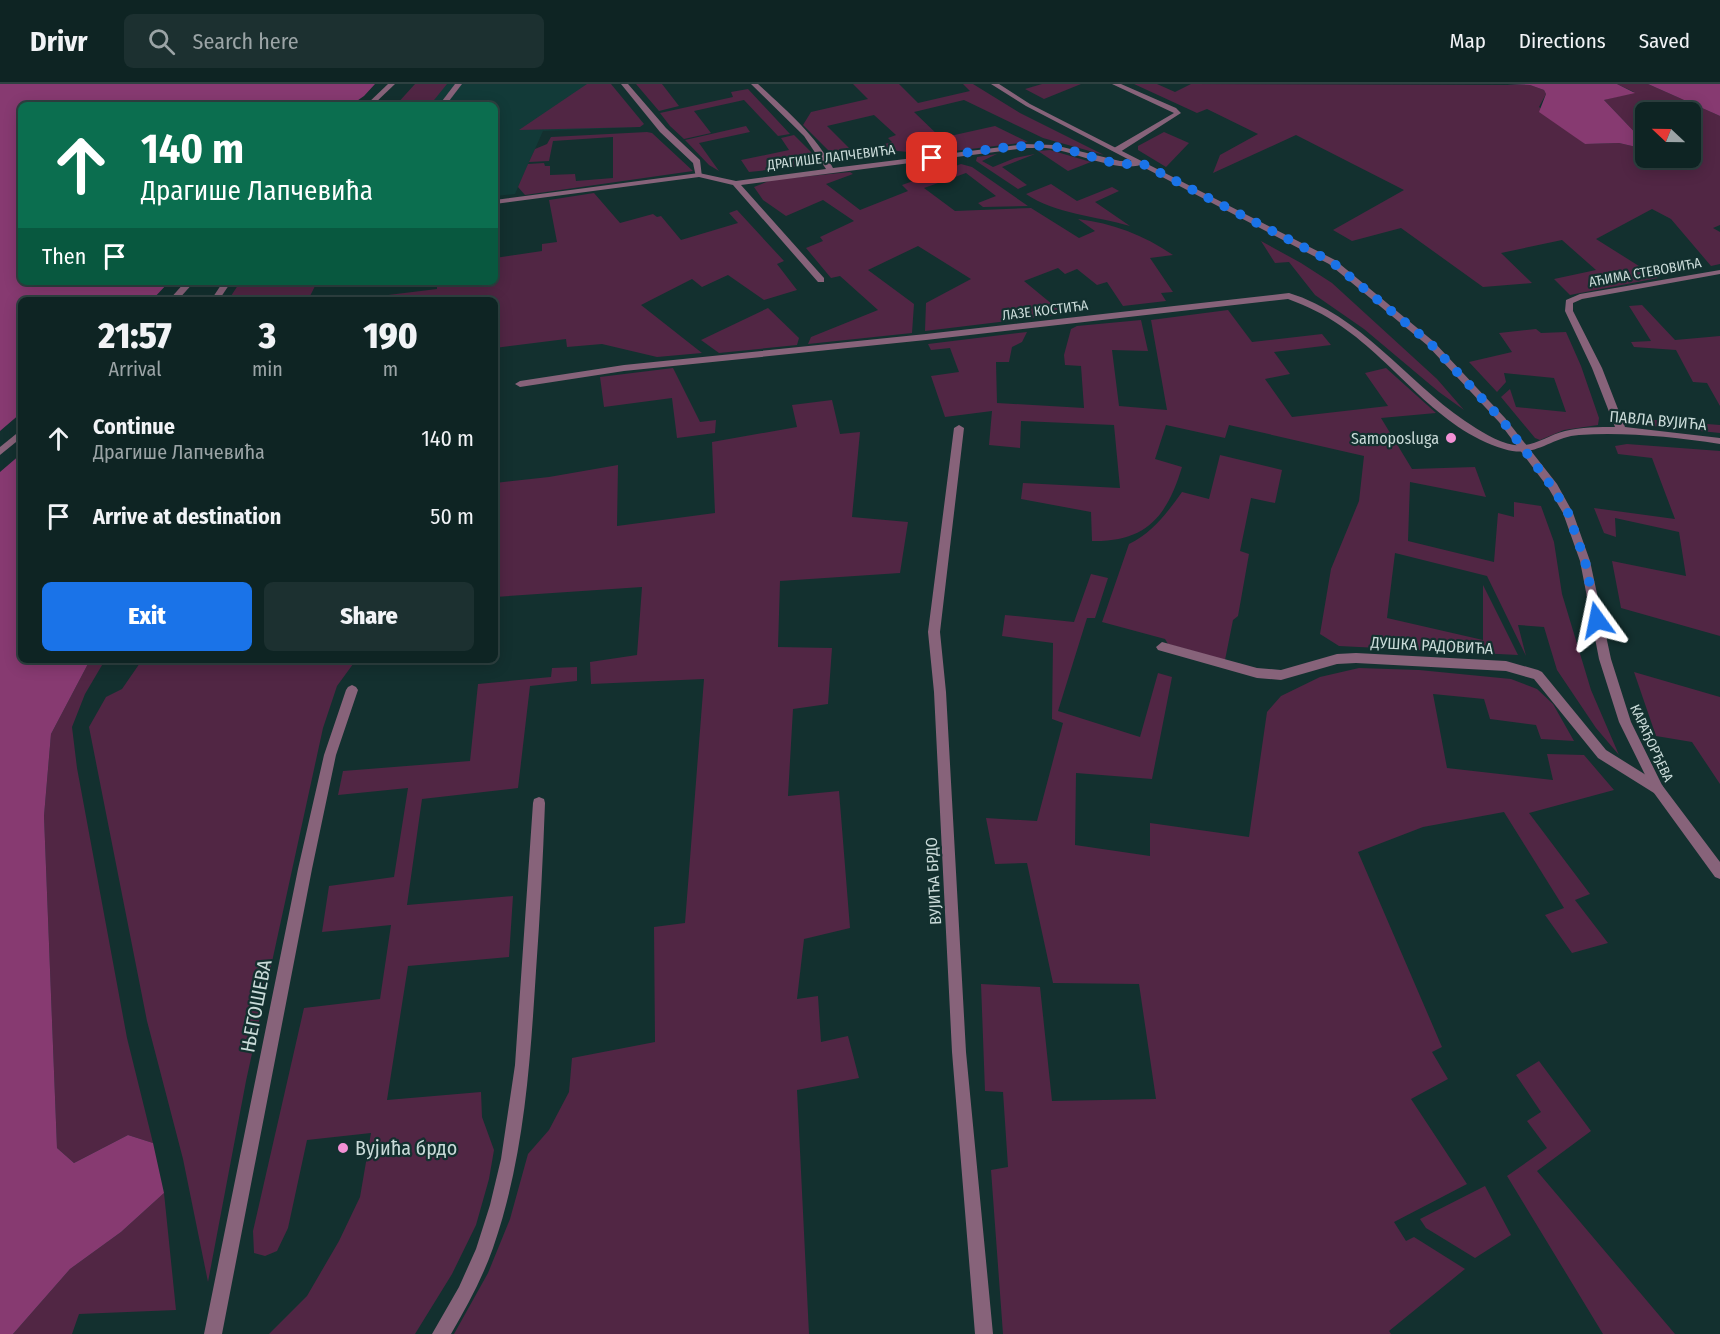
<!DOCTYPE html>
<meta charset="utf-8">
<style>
body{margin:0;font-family:"Fira Sans Condensed",sans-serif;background:#1c3030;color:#f1f3f6;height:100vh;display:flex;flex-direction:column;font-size:22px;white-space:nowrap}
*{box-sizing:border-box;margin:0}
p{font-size:20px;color:#9ba4a6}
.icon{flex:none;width:33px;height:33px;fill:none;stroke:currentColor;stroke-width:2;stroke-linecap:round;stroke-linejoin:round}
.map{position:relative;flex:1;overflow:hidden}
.panel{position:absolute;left:18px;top:213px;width:480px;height:366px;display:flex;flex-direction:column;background:#0e2423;border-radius:9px;box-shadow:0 3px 15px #0003,0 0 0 2px #2e4141}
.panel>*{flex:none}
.top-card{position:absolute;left:18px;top:18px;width:480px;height:183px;border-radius:9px;box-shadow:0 3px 15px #0003,0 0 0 2px #2e4141;background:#0b6e4f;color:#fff;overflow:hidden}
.needle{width:39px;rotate:292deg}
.controls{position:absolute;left:1635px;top:18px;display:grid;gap:12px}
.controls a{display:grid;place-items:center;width:66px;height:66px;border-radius:9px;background:#0e2423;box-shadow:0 3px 15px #0003,0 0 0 2px #2e4141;font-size:30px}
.pin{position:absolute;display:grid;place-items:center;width:51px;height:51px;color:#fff;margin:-26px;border-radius:12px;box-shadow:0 3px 9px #0006}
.me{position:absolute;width:66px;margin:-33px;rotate:348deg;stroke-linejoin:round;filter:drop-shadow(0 0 4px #0008)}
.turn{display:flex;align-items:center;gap:21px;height:126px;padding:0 24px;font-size:27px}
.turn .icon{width:78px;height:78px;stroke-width:2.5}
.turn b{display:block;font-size:42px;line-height:51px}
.then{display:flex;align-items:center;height:57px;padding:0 24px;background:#0003;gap:12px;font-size:22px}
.eta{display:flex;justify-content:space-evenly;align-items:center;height:102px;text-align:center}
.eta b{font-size:36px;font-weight:800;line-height:42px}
.cta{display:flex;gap:12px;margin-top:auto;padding:12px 24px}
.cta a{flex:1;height:69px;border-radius:9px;background:#1a73e8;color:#fff;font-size:24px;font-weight:800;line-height:69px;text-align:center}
.cta a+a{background:#1c3030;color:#f1f3f6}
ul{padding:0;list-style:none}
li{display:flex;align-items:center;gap:18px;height:78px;padding:0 24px}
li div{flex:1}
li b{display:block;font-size:22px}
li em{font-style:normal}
header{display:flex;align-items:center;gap:36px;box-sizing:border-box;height:84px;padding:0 30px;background:#0e2423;border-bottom:2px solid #2e4141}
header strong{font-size:28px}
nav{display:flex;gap:33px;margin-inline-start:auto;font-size:21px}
.search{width:420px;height:54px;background:#1c3030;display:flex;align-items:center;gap:15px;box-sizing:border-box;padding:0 21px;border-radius:9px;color:#9ba4a6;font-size:22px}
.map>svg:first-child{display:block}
.built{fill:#123a38}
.green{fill:#512644}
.forest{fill:#873a71}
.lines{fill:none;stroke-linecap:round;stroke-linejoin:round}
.service{fill:#87637a;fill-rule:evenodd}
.minor{fill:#87637a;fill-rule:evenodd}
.tertiary{fill:#87637a;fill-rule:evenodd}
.route{stroke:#1a73e8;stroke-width:10;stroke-dasharray:0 18}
.poi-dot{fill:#f391d5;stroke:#13302f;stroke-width:2}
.labels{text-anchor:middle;stroke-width:4.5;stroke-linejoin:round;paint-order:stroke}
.far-street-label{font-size:14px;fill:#c9dad8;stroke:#13302f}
.street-label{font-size:16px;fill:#c9dad8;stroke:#13302f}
.poi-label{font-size:16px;fill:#c9dad8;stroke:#13302f;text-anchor:end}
.near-street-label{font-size:20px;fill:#c9dad8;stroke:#13302f}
.near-poi-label{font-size:20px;fill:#c9dad8;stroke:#13302f;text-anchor:start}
</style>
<header>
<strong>Drivr</strong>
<div class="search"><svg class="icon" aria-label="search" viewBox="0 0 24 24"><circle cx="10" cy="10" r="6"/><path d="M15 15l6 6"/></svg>Search here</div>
<nav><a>Map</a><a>Directions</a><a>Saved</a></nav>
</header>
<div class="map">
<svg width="1720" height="1250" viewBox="0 0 1720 1250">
<rect width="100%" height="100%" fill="#13302f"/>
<!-- built -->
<path class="built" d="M431,0H611L639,43L543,47L515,110L495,112V21H412Z"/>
<!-- green -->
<g class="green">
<path d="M415,0H447L430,21H396Z"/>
<path d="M587,0H611L644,40L640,43L519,46Z"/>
<path d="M636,0H662L679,22L659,27Z"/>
<path d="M853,0H899L918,19L970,7L963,0H973L1020,29L1104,71L1043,54L964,16L914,28L941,54L995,42L1028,58L929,70L877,65L874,63L892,58L888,54L896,51L874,31L827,42L850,65L830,68L803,41L811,28L868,15Z"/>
<path d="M1042,0H1081L1044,15L1025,5Z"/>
<path d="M1134,0H1157L1175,8L1191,0L1530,1L1544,6L1546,10L1539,23L1585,60L1619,59L1645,65L1646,74H1690V28H1646L1645,59L1604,16L1634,8L1617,0H1648L1720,32V141L1713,144L1720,148V180L1711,182L1671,135L1652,125L1596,155L1658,194L1570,211L1554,195L1596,186L1562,156L1501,169L1532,199L1483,203L1401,144L1352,157L1333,146L1404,106L1296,51L1213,89L1220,71L1258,50L1207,25L1197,29Z"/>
<path d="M748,5L790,50L778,52L744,16L694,27L711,49L684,55L670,42L660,29L733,13L731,8Z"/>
<path d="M746,42L750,48L699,59L719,87L709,81L685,56Z"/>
<path d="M647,48L652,49L693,87L525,111L518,103L528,80L544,79L545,82H550V91L575,90L576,97L613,94V53L553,57L549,77L529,78L535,65L547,60L551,53Z"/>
<path d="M1164,48L1189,59L1166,83L1138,66V62Z"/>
<path d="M794,51L813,70L814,81L749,88L741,76L789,66L781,54Z"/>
<path d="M1050,66L1091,78L1068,87L1038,67Z"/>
<path d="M997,70L982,77L993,83L1015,74L1035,70L1002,83L1027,101L1018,105L976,77L977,73Z"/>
<path d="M961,80L972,83L1028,122L983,123L978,119L996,112L966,89L924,104L955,127L1031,124L1079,154L1095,147L1078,135C1112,139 1144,151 1173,171L1150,174L1173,208L1161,209L1166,217L1123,222L1107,198L1097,201L1077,185L1065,190L1058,184L1024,197L1064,230L925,247L926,219L971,195L918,162L868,186L914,220L912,249L808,260L811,253L878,226L840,192L831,194L806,164L823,157L820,153L854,137L823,116L786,132L763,116L754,103L771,96L850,88L853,90L826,100L860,126L908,107L902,101Z"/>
<path d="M1051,100L1077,117L1112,103L1119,107L1095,118L1130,142C1096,132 1055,130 1026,110Z"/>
<path d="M594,109L620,139L653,130L657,133L661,132L681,156L738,139L729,129L737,126L784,177L777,180L797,206L764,216L728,191L702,203L692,195L641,221L702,269L657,273L602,260L567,263L566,255L495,264V216H298L231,212L240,198H317L310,212H380L437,205V198H495V174L542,167V160L557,158L549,116Z"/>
<path d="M1261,157L1301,179L1332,199L1437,295L1464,326L1439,308L1364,245L1315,211L1289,178L1275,179Z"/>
<path d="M1642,221L1675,256L1720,252V322L1707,299L1693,298L1676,266L1634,263L1631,258L1651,257L1629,222Z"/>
<path d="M768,224L799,254L797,261L719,269L701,256Z"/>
<path d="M1228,226L1252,258L1322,250L1331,261L1274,268L1290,290L1265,295L1292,333L1388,322L1365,289L1386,284L1436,329L1381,334L1412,385L1475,383L1486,413L1410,398L1408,457L1494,478L1498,429L1514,433V418L1541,422L1554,458L1562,510L1591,606L1619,671L1596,644L1557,586L1544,543L1518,541L1526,572L1487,492L1395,469L1387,534L1483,556V501L1518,571L1339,562L1320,550L1331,485L1359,417L1364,372L1229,341L1225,354L1166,341L1155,375L1182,383C1167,432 1147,458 1092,457L1091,428L1021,415L1023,399L1120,404L1114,341L1021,337L1020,364L989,361L992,327L945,333L931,292L959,288L950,264L931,266L928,260L1027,248L1022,258L1012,263L1009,278H996L997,319L1084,324L1081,282L1065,281L1064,271L1071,245L1077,242L1141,236L1148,267L1112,266L1119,322L1167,326L1151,236Z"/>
<path d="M1536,245L1541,249L1566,248L1581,282L1599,334L1598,341L1564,346L1540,356L1535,354L1501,313L1510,305L1516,323L1566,328L1554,294L1504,289L1506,298L1497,308L1469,278L1512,268L1499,249Z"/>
<path d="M673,284L700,338L716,336L715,349L677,354L672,314L604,323L600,293Z"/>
<path d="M832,316L840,350L860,348L852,433L908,438L900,489L780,497L778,563L832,564L828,620L793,625L788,712L839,707L850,844L804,855L797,915L818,912L821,958L848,952L859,994L797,1006L809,1250H454L488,1189L510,1135L528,1070L549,1046L569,1008L572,974L655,958L654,843L685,839L704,595L591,600L590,578L637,571L642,503L495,513V399L549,393L618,381L617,442L715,429L712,358L797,343L792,321Z"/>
<path d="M1630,334L1720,341V349L1632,340Z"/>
<path d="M1627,360L1720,367V552L1621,524L1612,477L1686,492L1679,448L1615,434L1616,453L1604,449L1594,424L1675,435L1652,374L1618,370L1615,362Z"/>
<path d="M1220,371L1282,386L1275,419L1251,414L1240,467L1249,470L1238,532L1233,536L1225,576L1168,560L1165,555L1102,538L1129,460C1152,449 1167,429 1182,408L1209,415Z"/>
<path d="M1091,490L1108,494L1095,534H1087L1058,627L1140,653L1158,589L1172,593L1152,695L1076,689L1075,761L1150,772V739L1249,753L1267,628L1281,612L1320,593L1359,584L1419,586L1511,595L1537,605L1553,620L1574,657L1541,655L1536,641L1490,635L1484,615L1433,610L1447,684L1553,696L1547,670L1584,671L1614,706L1529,729L1590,810L1575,816L1608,859L1572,869L1545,831L1564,824L1504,728L1423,743L1358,768L1442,963L1432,968L1448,995L1411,1015L1467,1100L1394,1138L1406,1157L1414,1153L1465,1185L1389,1247L1391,1250H1003L991,1086L1008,1083L1003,1008L985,1007L981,900L1040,903L1052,1017L1156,1015L1139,900L1053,899L1027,779L995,780L986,734L1037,737L1063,639L1052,635L1053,559L1002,552L1005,531L1074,538Z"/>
<path d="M90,576H105L85,610L72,643L77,684L127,954L153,1059L128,1051L74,1079L57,1064L44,732L51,650Z"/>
<path d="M142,576H356L337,602L323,644L246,997L208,1198L183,1075L147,937L89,643L106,613L122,605Z"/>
<path d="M577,583V597L530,602L518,704L422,715L407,821L513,812L509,873L408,882L387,1016L481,1008L482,1033L494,1066L489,1095L476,1141L452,1190L415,1250H269L307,1212L339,1157L360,1113L371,1049L307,1056L288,1144L277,1167L265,1172L254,1169L253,1147L304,924L380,915L391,841L322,848L329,802L394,793L408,704L338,711L343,687L470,677L478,600L551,593L552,584Z"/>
<path d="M1634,588L1720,613V700L1692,658L1656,652Z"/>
<path d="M1539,977L1591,1047L1537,1087L1675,1250H1603L1507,1092L1547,1064L1527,1037L1541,1028L1516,991Z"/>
<path d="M1485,1102L1511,1151L1475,1174L1426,1144L1420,1135Z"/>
<path d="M164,1109L176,1226L79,1230L72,1250H13L70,1185L121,1148Z"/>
</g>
<!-- forest -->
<g class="forest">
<path d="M0,0H375L364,12L351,21H21V198H169L152,216H21V329L0,347Z"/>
<path d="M1507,0H1617L1635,9L1604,16L1645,59V65L1619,59L1585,60L1539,28L1546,10L1544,6L1530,1Z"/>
<path d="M1648,0H1720V32Z"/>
<path d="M21,370V576H90L51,650L44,732L57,1064L74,1079L128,1051L153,1059L164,1109L121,1148L70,1185L13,1250H0V388Z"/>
</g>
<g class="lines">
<!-- service -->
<g class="service">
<path d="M455,0H462L446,21H439Z"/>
<path d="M621,0H628L666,44L700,76L702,93H696L693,79L660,48Z"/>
</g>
<!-- minor -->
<g class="minor">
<path d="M388,0H395L373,21H366Z"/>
<path d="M751,0H758C786,26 815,50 833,84L1025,60L1054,61L1120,77H1141L1145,79C1124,91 1077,69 1053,65C1044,63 1034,64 1025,64L741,101L824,194V198H818L733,101L699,93L495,120V116L699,89L736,97L826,85L804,52Z"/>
<path d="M1112,0H1121L1176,24L1181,29L1120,68H1114V64L1174,29Z"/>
<path d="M1720,186V190L1582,215L1573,219V227L1602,284L1625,343L1720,354V360C1672,353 1627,348 1579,351C1550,353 1536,375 1504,365C1437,345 1397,280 1341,242C1324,230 1307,222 1288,215L926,256L624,287L520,303L515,300L520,297L624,281L926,250L1289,209C1361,231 1405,296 1465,337C1479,346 1496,358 1514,361C1533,364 1548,351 1565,347C1581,343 1599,343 1615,343L1592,284L1565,227L1566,216L1580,210Z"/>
<path d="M185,198H194L178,216H169Z"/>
<path d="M223,198H231L219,216H211Z"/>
<path d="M959,341L964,344L940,548L946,608L966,968L993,1250H975L952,968L934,608L928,548L954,344Z"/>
<path d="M21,346V354L0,371V363Z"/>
<path d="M1162,558L1257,584L1281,586L1337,570L1356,569L1506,577L1538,586L1542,588L1606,666L1662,701L1664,705L1662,709L1658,711L1654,709L1598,674L1534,595L1506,587L1356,579L1337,580L1281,596L1257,594L1158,566L1156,563Z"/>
<path d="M352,601L356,603L358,606L336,671L312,785L222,1250H204L298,785L324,671L346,606L348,603Z"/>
<path d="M539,713L544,715L545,719C543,775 540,831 536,887C530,981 524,1075 493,1164C482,1195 467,1222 451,1250H432L459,1203L476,1165L490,1121L501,1075L515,981L533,719L534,715Z"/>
</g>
<!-- tertiary -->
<path class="tertiary" d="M991,0H999L1030,20L1335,176L1433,257L1505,334L1557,400L1573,429L1590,477L1611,575L1631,638L1662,701L1720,778V795L1715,793L1654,709L1619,638L1599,575L1580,477L1563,429L1549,405L1499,338L1427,261L1329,180L1026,22Z"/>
</g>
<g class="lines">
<!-- route -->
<path class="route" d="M932,74C969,69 1009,60 1047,62C1080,64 1108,85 1141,79L1332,178L1430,259L1502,336L1553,404L1568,429L1585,477L1597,536"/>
</g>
<!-- markers -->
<g class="poi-dot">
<circle cx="1451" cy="354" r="6"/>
<circle cx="343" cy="1064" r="6"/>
</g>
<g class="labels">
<!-- far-street labels -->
<g class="far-street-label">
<text transform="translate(831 73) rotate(-7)" y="5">ДРАГИШЕ ЛАПЧЕВИЋА</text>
<text transform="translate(1645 188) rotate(-10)" y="5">АЋИМА СТЕВОВИЋА</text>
<text transform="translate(1045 226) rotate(-7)" y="5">ЛАЗЕ КОСТИЋА</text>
<text transform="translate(1652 659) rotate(65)" y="5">КАРАЂОРЂЕВА</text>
</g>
<!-- street labels -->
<g class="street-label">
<text transform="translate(1658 336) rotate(5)" y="6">ПАВЛА ВУЈИЋА</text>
<text transform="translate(1432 561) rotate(3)" y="6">ДУШКА РАДОВИЋА</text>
<text transform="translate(933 797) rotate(-93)" y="6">ВУЈИЋА БРДО</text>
</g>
<!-- poi labels -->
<g class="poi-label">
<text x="1439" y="360">Samoposluga</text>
</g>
<!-- near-street labels -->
<g class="near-street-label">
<text transform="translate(256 922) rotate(-79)" y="7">ЊЕГОШЕВА</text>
</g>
<!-- near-poi labels -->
<g class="near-poi-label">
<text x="355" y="1071">Вујића брдо</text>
</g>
</g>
</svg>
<div class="controls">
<a><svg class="needle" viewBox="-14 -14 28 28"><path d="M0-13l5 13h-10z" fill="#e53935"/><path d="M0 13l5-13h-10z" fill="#9ba4a6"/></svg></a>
</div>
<div class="pin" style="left:932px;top:74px;background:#d93025"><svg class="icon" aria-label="arrive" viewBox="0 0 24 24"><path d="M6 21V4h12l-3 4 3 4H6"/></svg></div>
<svg class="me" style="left:1597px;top:536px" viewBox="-20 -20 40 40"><path d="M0-17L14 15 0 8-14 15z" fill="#1a73e8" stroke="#fff" stroke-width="4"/></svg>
<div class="top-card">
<div class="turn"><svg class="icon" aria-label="ahead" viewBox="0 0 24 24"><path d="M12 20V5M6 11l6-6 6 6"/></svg><div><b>140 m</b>Драгише Лапчевића</div></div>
<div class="then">Then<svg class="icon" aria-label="arrive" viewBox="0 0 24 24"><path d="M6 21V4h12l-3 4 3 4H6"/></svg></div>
</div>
<section class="panel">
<div class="eta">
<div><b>21:57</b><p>Arrival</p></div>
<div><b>3</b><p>min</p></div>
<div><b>190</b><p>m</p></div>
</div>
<ul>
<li><svg class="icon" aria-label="ahead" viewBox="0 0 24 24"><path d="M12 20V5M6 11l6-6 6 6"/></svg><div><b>Continue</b><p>Драгише Лапчевића</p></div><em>140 m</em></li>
<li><svg class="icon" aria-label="arrive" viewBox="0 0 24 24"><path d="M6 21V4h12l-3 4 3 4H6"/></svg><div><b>Arrive at destination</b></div><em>50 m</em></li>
</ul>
<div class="cta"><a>Exit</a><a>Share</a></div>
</section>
</div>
